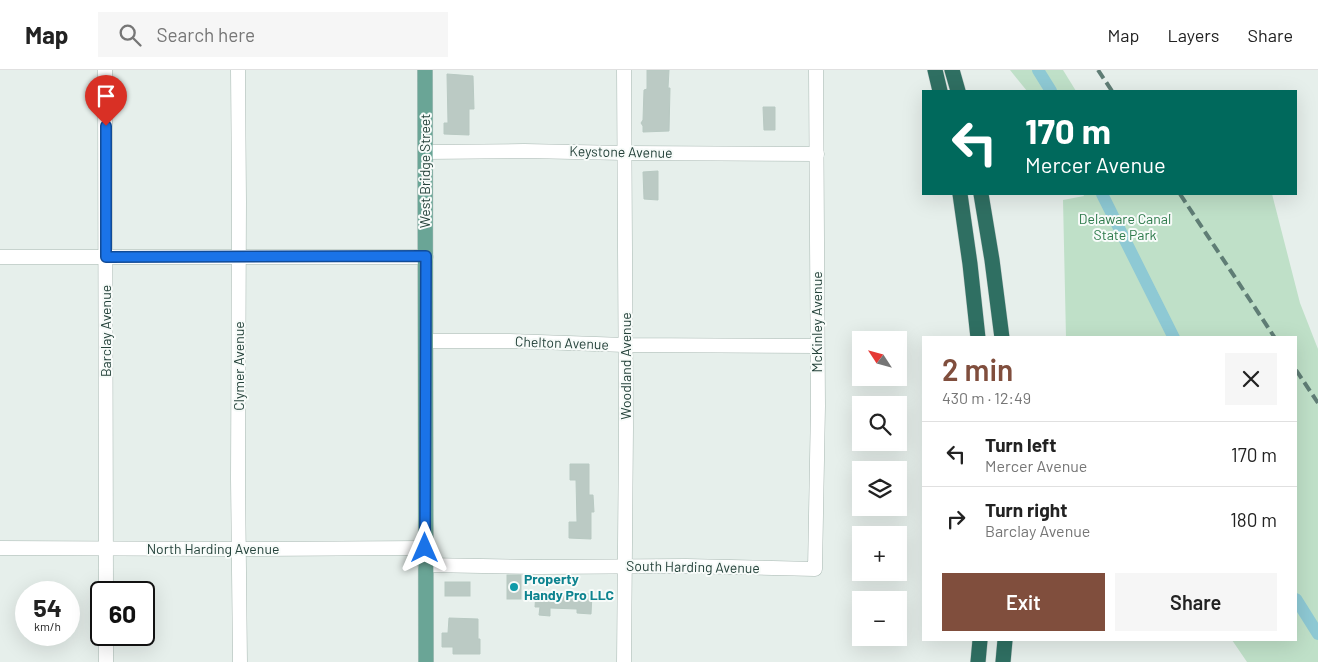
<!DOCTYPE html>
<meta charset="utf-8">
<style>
body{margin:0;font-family:Barlow,sans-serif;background:#f6f6f6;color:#222;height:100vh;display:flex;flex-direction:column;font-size:19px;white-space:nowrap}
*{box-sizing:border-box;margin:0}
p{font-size:16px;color:#767676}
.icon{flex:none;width:28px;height:28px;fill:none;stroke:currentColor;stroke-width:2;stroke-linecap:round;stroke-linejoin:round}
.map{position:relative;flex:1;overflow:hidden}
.drawer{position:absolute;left:922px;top:266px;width:375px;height:305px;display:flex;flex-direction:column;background:#fff;border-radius:0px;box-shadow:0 5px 20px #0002}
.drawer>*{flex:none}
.guide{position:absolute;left:922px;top:20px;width:375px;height:105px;border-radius:0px;box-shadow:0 5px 20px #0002;background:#00695c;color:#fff;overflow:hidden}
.needle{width:32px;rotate:306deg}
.controls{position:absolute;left:852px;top:261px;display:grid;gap:10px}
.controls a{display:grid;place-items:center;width:55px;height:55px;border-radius:0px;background:#fff;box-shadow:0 5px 20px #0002;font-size:25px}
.speed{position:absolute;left:15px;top:511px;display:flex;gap:10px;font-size:25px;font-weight:700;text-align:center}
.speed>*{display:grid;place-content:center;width:65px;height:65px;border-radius:50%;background:#fff;box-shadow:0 5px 20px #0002;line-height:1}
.speed small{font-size:12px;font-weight:400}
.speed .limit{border:2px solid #111;border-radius:8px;background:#fff;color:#111}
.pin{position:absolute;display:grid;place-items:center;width:42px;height:42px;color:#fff;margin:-51px -21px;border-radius:50% 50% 50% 0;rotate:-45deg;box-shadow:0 0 5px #0007}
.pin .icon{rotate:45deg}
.me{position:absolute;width:55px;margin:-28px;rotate:0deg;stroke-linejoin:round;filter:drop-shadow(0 0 4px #0008)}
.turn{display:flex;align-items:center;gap:18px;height:105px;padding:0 20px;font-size:22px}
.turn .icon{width:65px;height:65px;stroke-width:2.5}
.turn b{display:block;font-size:35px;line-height:42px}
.round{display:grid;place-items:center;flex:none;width:52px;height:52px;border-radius:0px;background:#f6f6f6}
.summary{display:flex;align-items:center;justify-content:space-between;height:85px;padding:0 20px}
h1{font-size:30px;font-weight:600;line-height:38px;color:#804e3d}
.button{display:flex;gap:10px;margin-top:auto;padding:10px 20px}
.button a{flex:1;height:58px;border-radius:0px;background:#804e3d;color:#fff;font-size:20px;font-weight:600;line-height:58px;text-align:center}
.button a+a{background:#f6f6f6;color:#222}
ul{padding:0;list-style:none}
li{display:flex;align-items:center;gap:15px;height:65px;padding:0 20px;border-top:1px solid #e0e0e0}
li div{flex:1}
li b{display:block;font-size:19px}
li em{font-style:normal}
header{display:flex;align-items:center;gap:30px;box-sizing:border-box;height:70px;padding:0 25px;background:#fff;border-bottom:1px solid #e0e0e0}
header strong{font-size:24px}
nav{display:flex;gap:28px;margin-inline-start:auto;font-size:18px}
.search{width:350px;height:45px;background:#f6f6f6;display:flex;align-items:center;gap:12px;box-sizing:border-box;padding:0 18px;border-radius:0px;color:#767676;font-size:19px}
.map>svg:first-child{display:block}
.green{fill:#bfe0c8}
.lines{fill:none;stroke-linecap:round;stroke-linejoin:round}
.canal{stroke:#8ec9d4;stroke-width:12}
.building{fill:#bbcac4;stroke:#b8c9c2}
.minor-casing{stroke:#a8b8b2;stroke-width:15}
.major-casing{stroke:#c2cac8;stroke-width:16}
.highway-casing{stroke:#c2cac8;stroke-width:16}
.minor{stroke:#fff;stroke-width:14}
.major{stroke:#6aa596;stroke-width:15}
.highway{stroke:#2f6f62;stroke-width:15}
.rail{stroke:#5f7d75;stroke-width:4;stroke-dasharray:10 5;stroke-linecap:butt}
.route-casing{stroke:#114b97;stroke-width:12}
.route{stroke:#1a73e8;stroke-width:9}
.culture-dot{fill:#0f9aa8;stroke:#f7fbf9;stroke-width:2}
.labels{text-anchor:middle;stroke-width:4;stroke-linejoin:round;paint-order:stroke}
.street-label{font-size:14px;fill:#24423a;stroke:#f7fbf9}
.park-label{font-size:14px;fill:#2d7a4b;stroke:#f7fbf9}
.culture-label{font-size:14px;font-weight:bold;fill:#0d838f;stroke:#f7fbf9;text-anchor:start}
</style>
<header>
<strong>Map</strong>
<div class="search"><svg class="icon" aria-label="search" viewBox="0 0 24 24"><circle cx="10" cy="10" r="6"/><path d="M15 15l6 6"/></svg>Search here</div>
<nav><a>Map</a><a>Layers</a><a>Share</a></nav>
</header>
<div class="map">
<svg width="1318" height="592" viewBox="0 0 1318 592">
<rect width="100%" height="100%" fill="#e6efeb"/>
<!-- green -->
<g class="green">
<path d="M1010,0H1063L1076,21H1027Z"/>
<path d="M1083,124H1272L1300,233L1318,279V592H1247L1232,570H1296V268L1066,267L1063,130L1084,126Z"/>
</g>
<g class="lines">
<!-- canal -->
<g class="canal">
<path d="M1038,0L1051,21"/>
<path d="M1102,124L1174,268"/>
<path d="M1296,529L1318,564"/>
</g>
</g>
<!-- building -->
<g class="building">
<path d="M647,0H669L668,18H670L669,61L643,62V56L641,53L643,50L644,20L647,19Z"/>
<path d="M447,4L473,6L474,39H469V65L444,64V53H448Z"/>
<path d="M763,37H775V60H764Z"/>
<path d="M658,101V130L644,129L643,102Z"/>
<path d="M570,394H589V425H593L594,442H591V469L569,468V452H577L576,410H570Z"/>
<rect x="507" y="505" width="14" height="24"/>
<rect x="445" y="512" width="25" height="14"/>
<path d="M536,522L577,525V523L592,524L591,544L577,543V539L550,538V546L539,545L540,537H535Z"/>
<path d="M449,548L478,549V569H480V584H453V577H442V563H448Z"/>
</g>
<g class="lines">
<defs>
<g id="minor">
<path d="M105,0L106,522"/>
<path d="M238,0L239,131L238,409L240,592"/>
<path d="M425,82L524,81L625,83L817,84"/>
<path d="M0,187H426"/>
<path d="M426,271H510L625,275L817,276"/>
<path d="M0,478L239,479L425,478"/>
<path d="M425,495L538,497L686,496L815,499L818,336L816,0"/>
<path d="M106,565V592"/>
<path d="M624,592L626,358L624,0"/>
</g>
<path id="major" d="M425,0L426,592"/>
<g id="highway">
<path d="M935,0L940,21"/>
<path d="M952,0L958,21"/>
<path d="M960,124L970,194L978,268"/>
<path d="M981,124L992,190L1002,268"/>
<path d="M978,592L980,570"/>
<path d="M1003,592L1005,570"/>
</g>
</defs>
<!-- minor casing -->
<use href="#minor" class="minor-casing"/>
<!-- major casing -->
<use href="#major" class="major-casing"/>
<!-- highway casing -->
<use href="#highway" class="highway-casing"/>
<!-- minor -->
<use href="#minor" class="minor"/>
<!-- major -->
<use href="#major" class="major"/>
<!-- highway -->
<use href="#highway" class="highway"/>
<!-- rail -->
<g class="rail">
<path d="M1098,0L1112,21"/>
<path d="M1180,124L1275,268"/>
<path d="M1296,300L1318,333"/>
</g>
</g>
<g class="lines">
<defs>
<path id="route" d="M106,56V187L426,186L425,478"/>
</defs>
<!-- route casing -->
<use href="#route" class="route-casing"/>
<!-- route -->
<use href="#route" class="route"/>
</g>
<!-- markers -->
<circle class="culture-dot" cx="514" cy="517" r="5"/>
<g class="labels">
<!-- street labels -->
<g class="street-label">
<text transform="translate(621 82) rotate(1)" y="5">Keystone Avenue</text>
<text transform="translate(425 101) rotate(-90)" y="5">West Bridge Street</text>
<text transform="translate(817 252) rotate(-90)" y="5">McKinley Avenue</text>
<text transform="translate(106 261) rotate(-90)" y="5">Barclay Avenue</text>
<text transform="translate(562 273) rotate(2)" y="5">Chelton Avenue</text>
<text transform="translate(239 296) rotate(-90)" y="5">Clymer Avenue</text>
<text transform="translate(626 296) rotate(-90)" y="5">Woodland Avenue</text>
<text x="213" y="484">North Harding Avenue</text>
<text transform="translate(693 497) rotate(1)" y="5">South Harding Avenue</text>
</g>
<!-- park labels -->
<g class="park-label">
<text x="1125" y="154">Delaware Canal<tspan x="1125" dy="16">State Park</tspan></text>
</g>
<!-- culture labels -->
<g class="culture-label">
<text x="524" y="514">Property<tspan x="524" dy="16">Handy Pro LLC</tspan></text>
</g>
</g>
</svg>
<div class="controls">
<a><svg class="needle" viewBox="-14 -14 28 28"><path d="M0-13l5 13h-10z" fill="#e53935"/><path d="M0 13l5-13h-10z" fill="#767676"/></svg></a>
<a><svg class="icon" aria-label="search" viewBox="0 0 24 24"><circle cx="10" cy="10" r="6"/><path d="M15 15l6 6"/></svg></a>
<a><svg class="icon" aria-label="layers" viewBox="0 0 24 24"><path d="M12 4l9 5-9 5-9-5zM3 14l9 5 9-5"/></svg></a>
<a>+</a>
<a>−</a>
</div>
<div class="speed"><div>54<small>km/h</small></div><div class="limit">60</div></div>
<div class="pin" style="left:106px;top:56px;background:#d93025"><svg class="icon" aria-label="arrive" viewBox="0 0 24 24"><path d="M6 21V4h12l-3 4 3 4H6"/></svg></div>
<svg class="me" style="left:425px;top:478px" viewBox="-20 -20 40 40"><path d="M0-17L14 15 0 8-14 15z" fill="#1a73e8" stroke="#fff" stroke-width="4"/></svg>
<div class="guide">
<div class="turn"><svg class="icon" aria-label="left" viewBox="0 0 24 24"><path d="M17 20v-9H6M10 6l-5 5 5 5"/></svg><div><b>170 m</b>Mercer Avenue</div></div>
</div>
<section class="drawer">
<div class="summary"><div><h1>2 min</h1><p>430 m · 12:49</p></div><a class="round"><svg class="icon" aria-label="close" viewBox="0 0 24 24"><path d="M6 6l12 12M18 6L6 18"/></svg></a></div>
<ul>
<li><svg class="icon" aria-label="left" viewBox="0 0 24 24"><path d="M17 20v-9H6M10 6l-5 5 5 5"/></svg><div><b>Turn left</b><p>Mercer Avenue</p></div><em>170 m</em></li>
<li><svg class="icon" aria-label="right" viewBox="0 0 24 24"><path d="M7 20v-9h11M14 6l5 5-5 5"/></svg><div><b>Turn right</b><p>Barclay Avenue</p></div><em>180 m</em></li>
</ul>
<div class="button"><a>Exit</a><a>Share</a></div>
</section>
</div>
